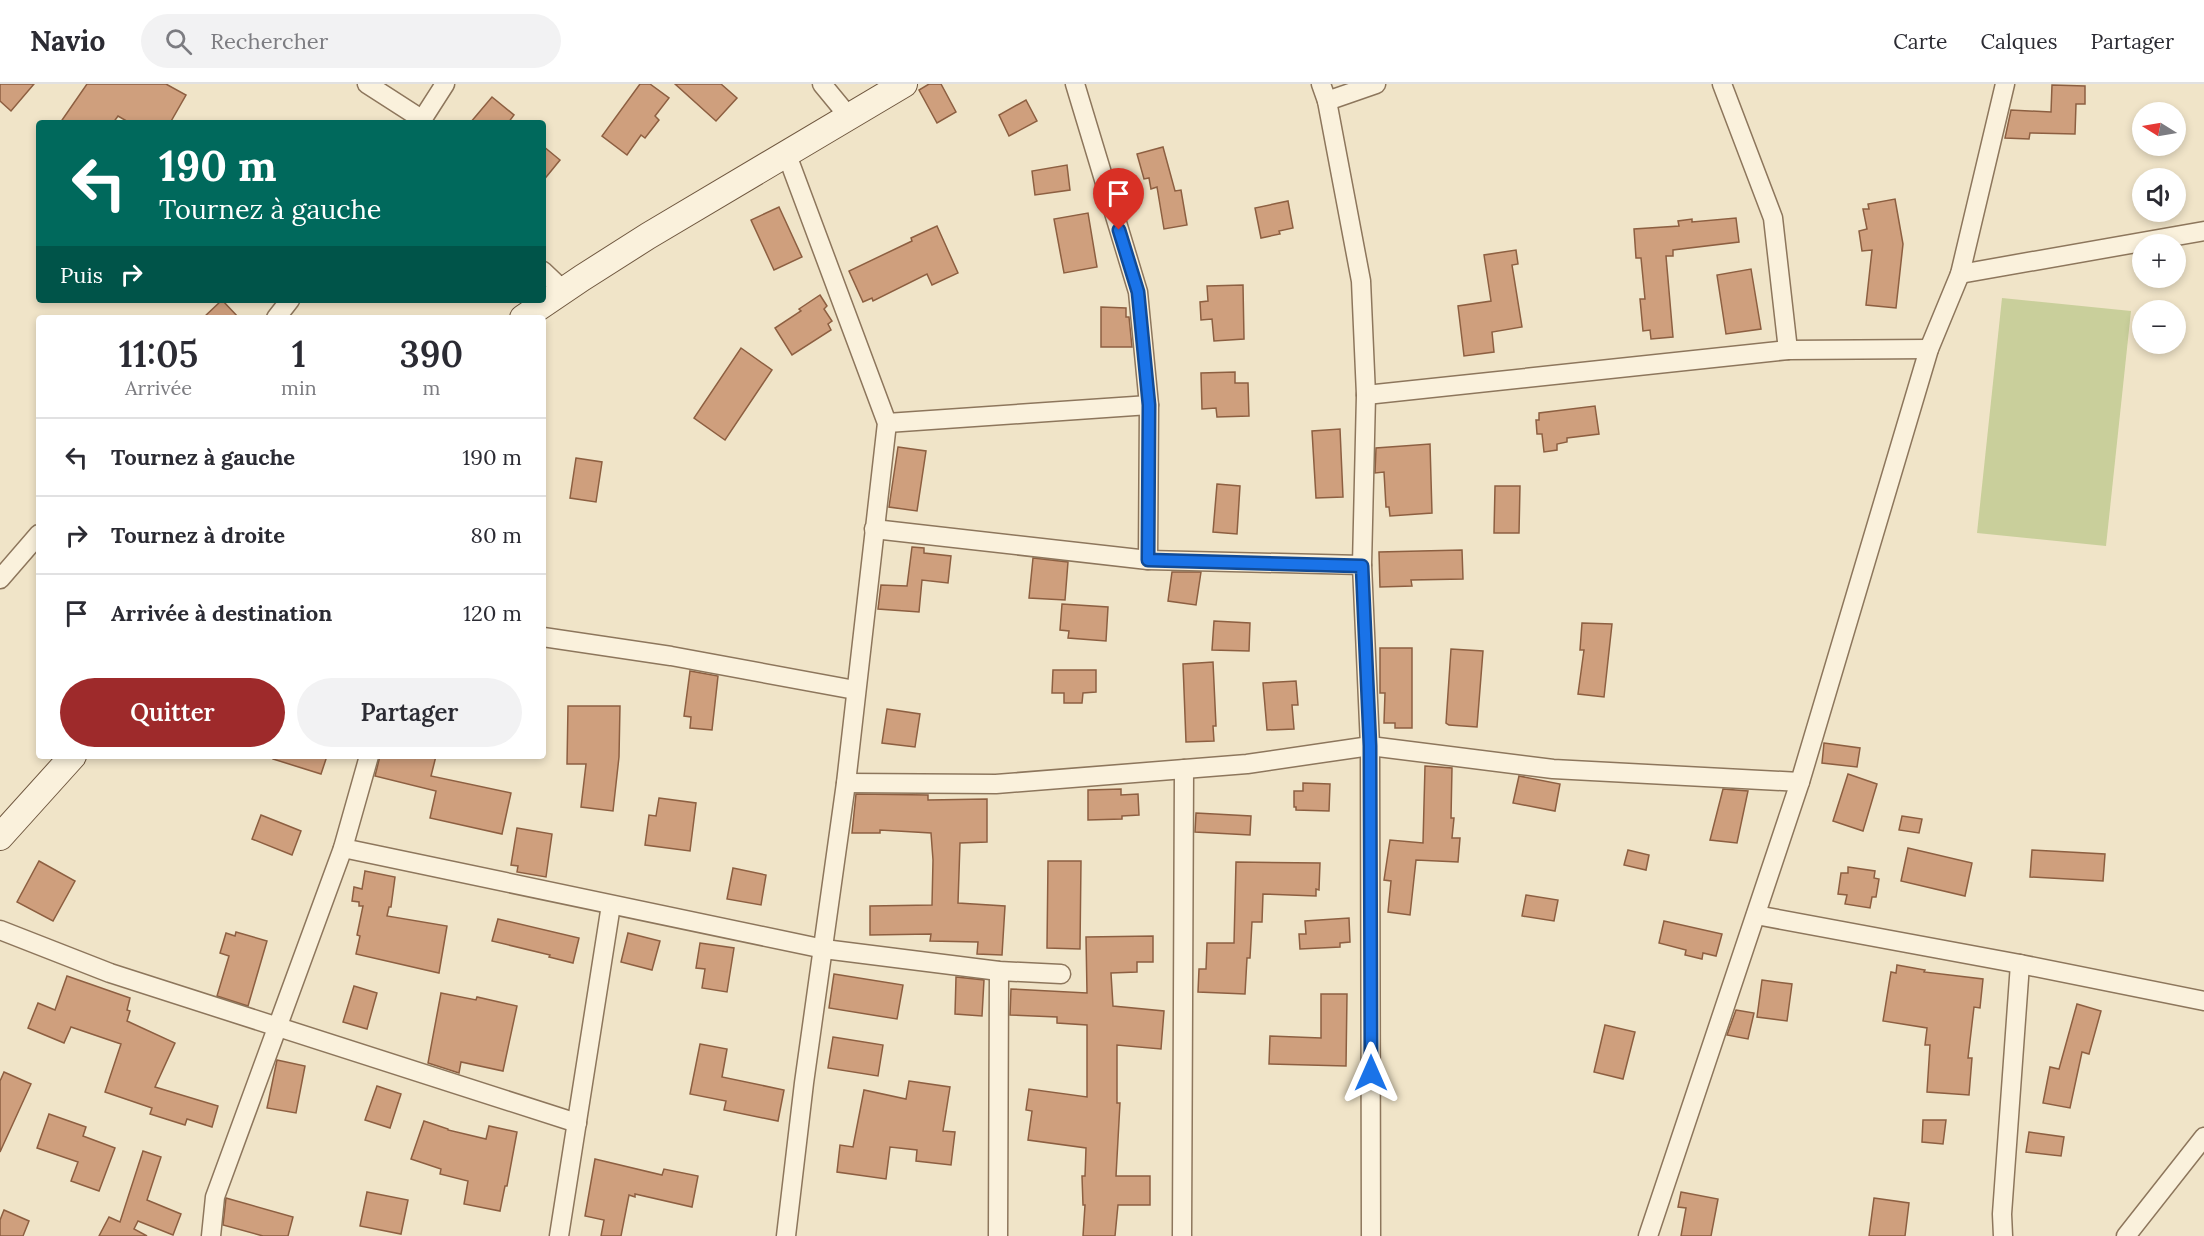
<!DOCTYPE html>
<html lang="fr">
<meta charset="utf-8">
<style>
body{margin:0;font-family:Lora,serif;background:#f2f2f3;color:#2b2b33;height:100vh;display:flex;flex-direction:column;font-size:22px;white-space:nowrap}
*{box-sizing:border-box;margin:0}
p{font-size:20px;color:#7c7c81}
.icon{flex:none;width:33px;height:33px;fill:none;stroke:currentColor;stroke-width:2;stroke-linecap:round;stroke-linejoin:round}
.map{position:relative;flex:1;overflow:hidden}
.drawer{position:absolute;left:36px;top:231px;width:510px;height:444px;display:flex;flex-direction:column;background:#fff;border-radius:6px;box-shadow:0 3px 9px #0003}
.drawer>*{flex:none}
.guide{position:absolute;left:36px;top:36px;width:510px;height:183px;border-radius:6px;box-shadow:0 3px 9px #0003;background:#00695c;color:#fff;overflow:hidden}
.needle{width:39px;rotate:281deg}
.controls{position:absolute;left:2132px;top:18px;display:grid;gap:12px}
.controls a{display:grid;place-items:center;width:54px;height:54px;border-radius:50%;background:#fff;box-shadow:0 3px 9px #0003;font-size:30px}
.pin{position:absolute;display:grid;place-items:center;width:51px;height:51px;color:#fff;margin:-62px -26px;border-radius:50% 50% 50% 0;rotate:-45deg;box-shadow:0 0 6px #0007}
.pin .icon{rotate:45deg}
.me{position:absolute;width:66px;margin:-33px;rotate:0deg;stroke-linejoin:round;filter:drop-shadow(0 0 4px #0008)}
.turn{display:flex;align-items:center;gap:21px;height:126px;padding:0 24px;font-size:27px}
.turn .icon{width:78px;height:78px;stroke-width:2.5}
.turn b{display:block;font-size:42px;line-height:51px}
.then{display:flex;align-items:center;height:57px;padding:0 24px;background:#0003;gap:12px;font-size:22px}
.eta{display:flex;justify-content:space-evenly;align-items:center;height:102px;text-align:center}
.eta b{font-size:36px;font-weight:600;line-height:42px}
.button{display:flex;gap:12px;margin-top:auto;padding:12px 24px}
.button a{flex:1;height:69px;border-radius:36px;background:#9e2a2b;color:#fff;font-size:24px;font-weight:600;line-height:69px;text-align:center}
.button a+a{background:#f2f2f3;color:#2b2b33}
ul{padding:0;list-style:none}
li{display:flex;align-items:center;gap:18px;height:78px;padding:0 24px;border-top:2px solid #e1e1e2}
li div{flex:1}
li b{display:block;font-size:22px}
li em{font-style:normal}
header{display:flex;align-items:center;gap:36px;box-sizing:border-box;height:84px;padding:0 30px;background:#fff;border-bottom:2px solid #e1e1e2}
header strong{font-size:28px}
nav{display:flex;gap:33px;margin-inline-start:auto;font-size:21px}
.search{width:420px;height:54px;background:#f2f2f3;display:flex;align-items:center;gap:15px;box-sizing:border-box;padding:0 21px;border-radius:33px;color:#7c7c81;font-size:22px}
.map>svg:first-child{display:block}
.park{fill:#c9cf9b}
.building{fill:#cf9f7d;stroke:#8d5f41;stroke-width:1.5}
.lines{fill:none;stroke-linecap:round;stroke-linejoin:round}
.street-casing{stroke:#8d765c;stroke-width:21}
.secondary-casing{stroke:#6f573f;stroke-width:28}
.street{stroke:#faf1dc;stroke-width:18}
.secondary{stroke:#faf1dc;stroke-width:26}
.route-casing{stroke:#114b97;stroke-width:15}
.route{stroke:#1a73e8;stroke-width:10}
</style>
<header>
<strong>Navio</strong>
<div class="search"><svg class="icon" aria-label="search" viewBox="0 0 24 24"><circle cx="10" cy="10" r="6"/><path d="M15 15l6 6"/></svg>Rechercher</div>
<nav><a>Carte</a><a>Calques</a><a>Partager</a></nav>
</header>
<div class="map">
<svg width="2204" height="1152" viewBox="0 0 2204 1152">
<rect width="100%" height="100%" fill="#f0e4c8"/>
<!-- park -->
<path class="park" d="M2002,214L2131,227L2106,462L1977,449Z"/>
<!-- building -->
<g class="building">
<path d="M0,0H34L11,27L0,17Z"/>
<path d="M87,0H166L186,11L170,39H130L118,32L113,39H60Z"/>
<path d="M640,0H650L669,14L655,32L659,36L645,54L641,51L627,71L602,52Z"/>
<path d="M675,0H721L737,14L716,37Z"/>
<path d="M929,0H941L956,28L937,39L919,6Z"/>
<path d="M2052,1L2085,2V20H2076L2075,50L2030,49L2029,55L2005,54L2011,26L2051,28Z"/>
<path d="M492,13L514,31L508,39H470Z"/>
<path d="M1026,16L1037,37L1009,52L999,31Z"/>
<path d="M543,62L560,76L543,97Z"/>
<path d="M1163,63L1175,107L1181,106L1187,141L1164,145L1157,103L1151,105L1149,94L1144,95L1137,70Z"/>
<path d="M1067,81L1070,106L1035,111L1032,87Z"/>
<path d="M1895,115L1903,160L1896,224L1866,221L1872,166L1862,167L1859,147L1867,145L1863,125H1869L1868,120Z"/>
<path d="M1288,117L1293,144L1279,147L1280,150L1261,154L1255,124Z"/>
<path d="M779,123L802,173L774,186L751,136Z"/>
<path d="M1088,129L1097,183L1064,189L1054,135Z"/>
<path d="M1736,134L1739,158L1673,166V172H1666L1673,253L1651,255L1650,246L1643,247L1640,215H1645L1641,174H1636L1634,145L1679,142L1678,137L1692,135V138Z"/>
<path d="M937,142L958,189L932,201L927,190L873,217L872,214L863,218L849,187L912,157L911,154Z"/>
<path d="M1516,166L1518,180L1512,181L1522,243L1492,248L1494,268L1464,272L1458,222L1491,217L1484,171Z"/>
<path d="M1751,185L1761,245L1726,250L1717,191Z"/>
<path d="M1243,201L1244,255L1214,257L1212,235L1201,236L1200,218L1208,217L1207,202Z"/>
<path d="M820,211L827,222L824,225L832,237L828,240L831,246L792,271L775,244L801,227L799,225Z"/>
<path d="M222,216L239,234H203Z"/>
<path d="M1101,223L1126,224V233H1129L1132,263H1101Z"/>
<path d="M741,264L772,286L725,356L694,334Z"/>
<path d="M1235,288V299H1248L1249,332L1217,333L1216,324L1202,325L1201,289Z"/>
<path d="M1595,322L1599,350L1567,354V358L1557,360V366L1544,368L1542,350H1537L1536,336H1539V329Z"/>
<path d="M1340,345L1343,413L1316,414L1312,347Z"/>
<path d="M1430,360L1432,429L1390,432L1389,423H1386L1384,388L1375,389L1376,364Z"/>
<path d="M898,363L926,367L917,427L889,423Z"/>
<path d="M576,374L602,378L596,418L570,414Z"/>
<path d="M1217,400L1240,402L1237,450L1213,448Z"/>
<path d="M1495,402H1520L1519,449H1494Z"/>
<path d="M912,463L924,464V469L951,472L948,499L922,496L919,528L878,525L881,501L907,502Z"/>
<path d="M1462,466L1463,495L1411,496L1412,502L1380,503L1379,468Z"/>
<path d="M1033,474L1068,478L1065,516L1029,514Z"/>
<path d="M1172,488H1201L1196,521L1168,517Z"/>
<path d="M1062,520L1108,523L1106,557L1068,554L1069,547L1060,546Z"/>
<path d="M1214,537L1250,539L1249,567L1212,566Z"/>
<path d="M1582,539L1612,540L1604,613L1578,610L1584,566H1580Z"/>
<path d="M1380,564H1412V644H1395V639H1384L1385,609H1380Z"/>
<path d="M1451,565L1483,567L1477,643L1449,641L1446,639Z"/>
<path d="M1213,578L1216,642H1213L1214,657L1186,658L1183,580Z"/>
<path d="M1053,586H1096V608L1083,609L1082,619H1064V609H1052Z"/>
<path d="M690,587L718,592L712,646L690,644L691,633L684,632Z"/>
<path d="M1296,597L1298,621H1292L1294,645L1267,646L1263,599Z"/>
<path d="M568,622H620L619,673L613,727L581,723L586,680H567Z"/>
<path d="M887,625L920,630L915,663L882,659Z"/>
<path d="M1824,659L1860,664L1857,683L1822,679Z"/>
<path d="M274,672H327L321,690L273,675Z"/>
<path d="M380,672H436L431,692L511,709L502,750L430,734L436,707L375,692Z"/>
<path d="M1425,682L1452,684L1451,734H1454L1452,754H1460L1458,778L1416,776L1410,831L1388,828L1391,797L1384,796L1390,756L1423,759Z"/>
<path d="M1848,690L1877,700L1863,747L1833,737Z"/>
<path d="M1519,692L1560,700L1555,727L1513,719Z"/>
<path d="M1303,699L1330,700L1329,727L1296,726V723H1294V707H1303Z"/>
<path d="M1121,705V711L1138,710L1139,731L1122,732V735L1088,736V706Z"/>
<path d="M1723,705L1748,707L1737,759L1710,756Z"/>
<path d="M856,710L928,711V716L987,715V758L960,759L958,819L1005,822L1002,871L977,870L978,858L930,857L931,850L870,851V822L932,821L933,776L931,749L880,746V749H852Z"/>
<path d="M659,714L696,719L690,767L645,761L649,731L656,732Z"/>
<path d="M1196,729L1251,732L1250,751L1195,748Z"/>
<path d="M261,731L301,747L292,771L252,755Z"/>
<path d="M1902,732L1922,735L1919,749L1899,746Z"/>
<path d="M517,744L552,750L546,793L517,788L518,782L511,781Z"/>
<path d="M1908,764L1972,779L1965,812L1901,797Z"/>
<path d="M1628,766L1649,771L1646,786L1624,781Z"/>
<path d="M2032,766L2105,770L2103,797L2030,793Z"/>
<path d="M39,777L75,797L53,837L17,818Z"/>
<path d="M1048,777H1081L1080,865L1047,864Z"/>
<path d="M1236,778L1320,779L1319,806L1316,805V812L1263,810L1262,838H1252L1250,874H1247L1245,910L1198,908L1199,885H1206L1207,859H1234Z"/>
<path d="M1848,783L1875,787L1874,794L1879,795L1876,813H1872L1870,824L1845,820L1847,811L1838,810L1841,789H1848Z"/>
<path d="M733,784L766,791L761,821L727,815Z"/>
<path d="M365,787L395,793L391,823H389L387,832L447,842L439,889L356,870L360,852L357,851L363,822H359V818L352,817L354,803L362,805Z"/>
<path d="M1526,811L1558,816L1554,837L1522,832Z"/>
<path d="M1349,834L1350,858L1340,859V863L1300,865L1299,850H1306L1305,837Z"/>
<path d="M498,835L579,854L573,879L549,873L550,871L492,857Z"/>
<path d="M1664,837L1722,850L1716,872L1703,869L1702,875L1685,871L1686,866L1659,859Z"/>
<path d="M236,848L267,857L248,922L217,912L229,872L220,869L226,849L235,852Z"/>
<path d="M628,849L660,857L652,886L621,878Z"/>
<path d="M1153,852V878H1137V888L1111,889L1113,922L1164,927L1161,965L1117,961V1019H1120L1116,1092H1150V1121H1118L1115,1152H1083L1085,1121H1083L1082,1092H1085L1086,1064L1028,1056L1032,1027L1026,1026L1029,1005L1087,1013V941L1057,939V933L1010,931L1011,905L1087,909L1086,853Z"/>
<path d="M700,859L734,864L727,908L702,904L705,885L696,884Z"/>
<path d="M1897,881L1925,886L1924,888L1983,895L1980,924L1974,923L1968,974H1972L1969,1011L1927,1008L1930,961H1925L1927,944L1883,937L1891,888L1896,889Z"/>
<path d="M834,890L903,901L897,935L829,924Z"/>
<path d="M67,892L130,914L127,926L130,927L127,937L175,959L155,1003L218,1022L212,1043L187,1035L185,1041L150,1030L152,1024L105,1008L121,960L71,943L64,959L28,944L38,919L55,926Z"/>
<path d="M956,893L984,896L982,932L955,930Z"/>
<path d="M1762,896L1792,900L1787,937L1757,933Z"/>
<path d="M354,902L377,909L367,945L343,938Z"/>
<path d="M441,909L476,916L477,913L517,922L503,987L461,978L459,989L428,979Z"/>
<path d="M1321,910H1347L1346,982L1269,980L1270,952L1321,954Z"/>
<path d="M2077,920L2101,927L2089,970L2082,968L2070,1024L2043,1019L2050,983L2059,985Z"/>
<path d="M1736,926L1754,929L1748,955L1727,951Z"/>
<path d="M1605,941L1635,948L1623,995L1594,988Z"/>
<path d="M833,953L883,961L878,992L828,984Z"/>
<path d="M700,960L727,965L722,993L784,1006L778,1037L724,1026L726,1017L690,1010Z"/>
<path d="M277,976L305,982L296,1029L267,1024Z"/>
<path d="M4,988L31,1000L0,1068V997Z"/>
<path d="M909,997L950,1003L943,1047L955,1048L951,1081L916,1077L917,1066L890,1063L886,1095L837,1088L840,1061L853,1063L864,1006L906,1015Z"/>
<path d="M377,1002L401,1010L390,1044L365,1036Z"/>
<path d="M49,1030L86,1043L83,1052L115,1064L99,1107L71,1097L78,1078L37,1064Z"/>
<path d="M1923,1036H1946L1943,1060L1922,1058Z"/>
<path d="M424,1037L448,1045V1046L486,1055L489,1042L517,1048L507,1102H505L500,1127L464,1120L468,1097L440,1090L441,1085L411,1075Z"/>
<path d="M2029,1048L2064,1053L2061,1072L2026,1068Z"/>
<path d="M143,1067L161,1073L147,1116L181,1130L173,1151L138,1137L134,1145L147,1152H99L109,1133L120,1138Z"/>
<path d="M595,1075L662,1091L664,1085L698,1092L692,1123L635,1110V1113L629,1111L621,1152H601L604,1136L585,1132Z"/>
<path d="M367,1108L408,1116L401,1150L360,1142Z"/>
<path d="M1681,1108L1718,1115L1711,1152H1681L1686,1124L1678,1123Z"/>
<path d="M226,1114L293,1133L288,1152H263L223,1141Z"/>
<path d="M1874,1114L1909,1119L1905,1152H1869Z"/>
<path d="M4,1126L29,1137L23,1152H0V1136Z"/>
</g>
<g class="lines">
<defs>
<g id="street">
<path d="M367,0L423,36"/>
<path d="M822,0L850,34"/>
<path d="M1075,0L1138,208L1149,321L1148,476"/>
<path d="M1321,0L1327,17L1361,197L1366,311L1362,481L1370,662L1371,1152"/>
<path d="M1722,0L1773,134L1788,266"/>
<path d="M1327,17L1376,0"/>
<path d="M420,39L445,0"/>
<path d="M543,187L563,206"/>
<path d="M1960,190L2204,147"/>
<path d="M276,234L290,216"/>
<path d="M1366,311L1788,266L1929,265"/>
<path d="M887,339L1149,321"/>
<path d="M874,445L1148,476L1362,481"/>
<path d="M0,495L39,450"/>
<path d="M543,553L671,572L855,606"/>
<path d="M846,699L996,700L1247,680L1370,662L1553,685L1800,698"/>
<path d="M343,764L824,865L999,887L1061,890"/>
<path d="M1756,831L2020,880L2204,917"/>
<path d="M0,846L110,889L577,1039"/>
<path d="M211,1152L215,1113L343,764L369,672"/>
<path d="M559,1152L611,821"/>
<path d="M786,1152L804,999L846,699L887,339L787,71"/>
<path d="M998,1152L999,887"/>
<path d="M1182,1152L1184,685"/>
<path d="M1648,1152L1800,698L1929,265L1960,190L2005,0"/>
<path d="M2003,1152L2002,1130L2020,880"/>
<path d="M2126,1152L2204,1053"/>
</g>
<g id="secondary">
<path d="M523,234L582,194L648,152L904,0"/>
<path d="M0,753L73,672"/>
</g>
</defs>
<!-- street casing -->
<use href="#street" class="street-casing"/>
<!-- secondary casing -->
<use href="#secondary" class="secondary-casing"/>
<!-- street -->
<use href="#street" class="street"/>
<!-- secondary -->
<use href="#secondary" class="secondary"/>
</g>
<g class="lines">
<defs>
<path id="route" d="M1119,146L1138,208L1149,321L1148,476L1362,482L1370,662L1371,989"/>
</defs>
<!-- route casing -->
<use href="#route" class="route-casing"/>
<!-- route -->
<use href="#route" class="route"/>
</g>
</svg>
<div class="controls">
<a><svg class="needle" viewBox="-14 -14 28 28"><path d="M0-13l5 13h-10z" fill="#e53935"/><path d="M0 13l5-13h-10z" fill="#7c7c81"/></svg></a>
<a><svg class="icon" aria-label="sound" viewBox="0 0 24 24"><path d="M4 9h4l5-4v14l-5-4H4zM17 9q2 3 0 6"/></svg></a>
<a>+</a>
<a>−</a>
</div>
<div class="pin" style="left:1119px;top:146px;background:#d93025"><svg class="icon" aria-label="arrive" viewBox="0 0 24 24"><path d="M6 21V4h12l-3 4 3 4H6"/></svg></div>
<svg class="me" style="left:1371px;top:989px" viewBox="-20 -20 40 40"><path d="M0-17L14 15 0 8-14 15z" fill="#1a73e8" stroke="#fff" stroke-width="4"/></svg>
<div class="guide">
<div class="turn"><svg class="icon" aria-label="left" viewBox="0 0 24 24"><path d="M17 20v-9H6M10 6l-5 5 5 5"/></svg><div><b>190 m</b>Tournez à gauche</div></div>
<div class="then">Puis<svg class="icon" aria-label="right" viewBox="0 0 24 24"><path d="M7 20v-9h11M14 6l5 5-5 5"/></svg></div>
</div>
<section class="drawer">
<div class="eta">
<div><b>11:05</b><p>Arrivée</p></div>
<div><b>1</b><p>min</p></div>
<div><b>390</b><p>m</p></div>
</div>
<ul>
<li><svg class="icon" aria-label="left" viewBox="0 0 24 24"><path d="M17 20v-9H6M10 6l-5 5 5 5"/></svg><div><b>Tournez à gauche</b></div><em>190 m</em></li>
<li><svg class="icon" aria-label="right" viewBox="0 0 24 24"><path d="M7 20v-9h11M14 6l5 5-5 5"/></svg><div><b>Tournez à droite</b></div><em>80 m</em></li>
<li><svg class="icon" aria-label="arrive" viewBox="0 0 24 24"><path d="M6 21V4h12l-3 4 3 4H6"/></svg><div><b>Arrivée à destination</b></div><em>120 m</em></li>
</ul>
<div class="button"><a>Quitter</a><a>Partager</a></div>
</section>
</div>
